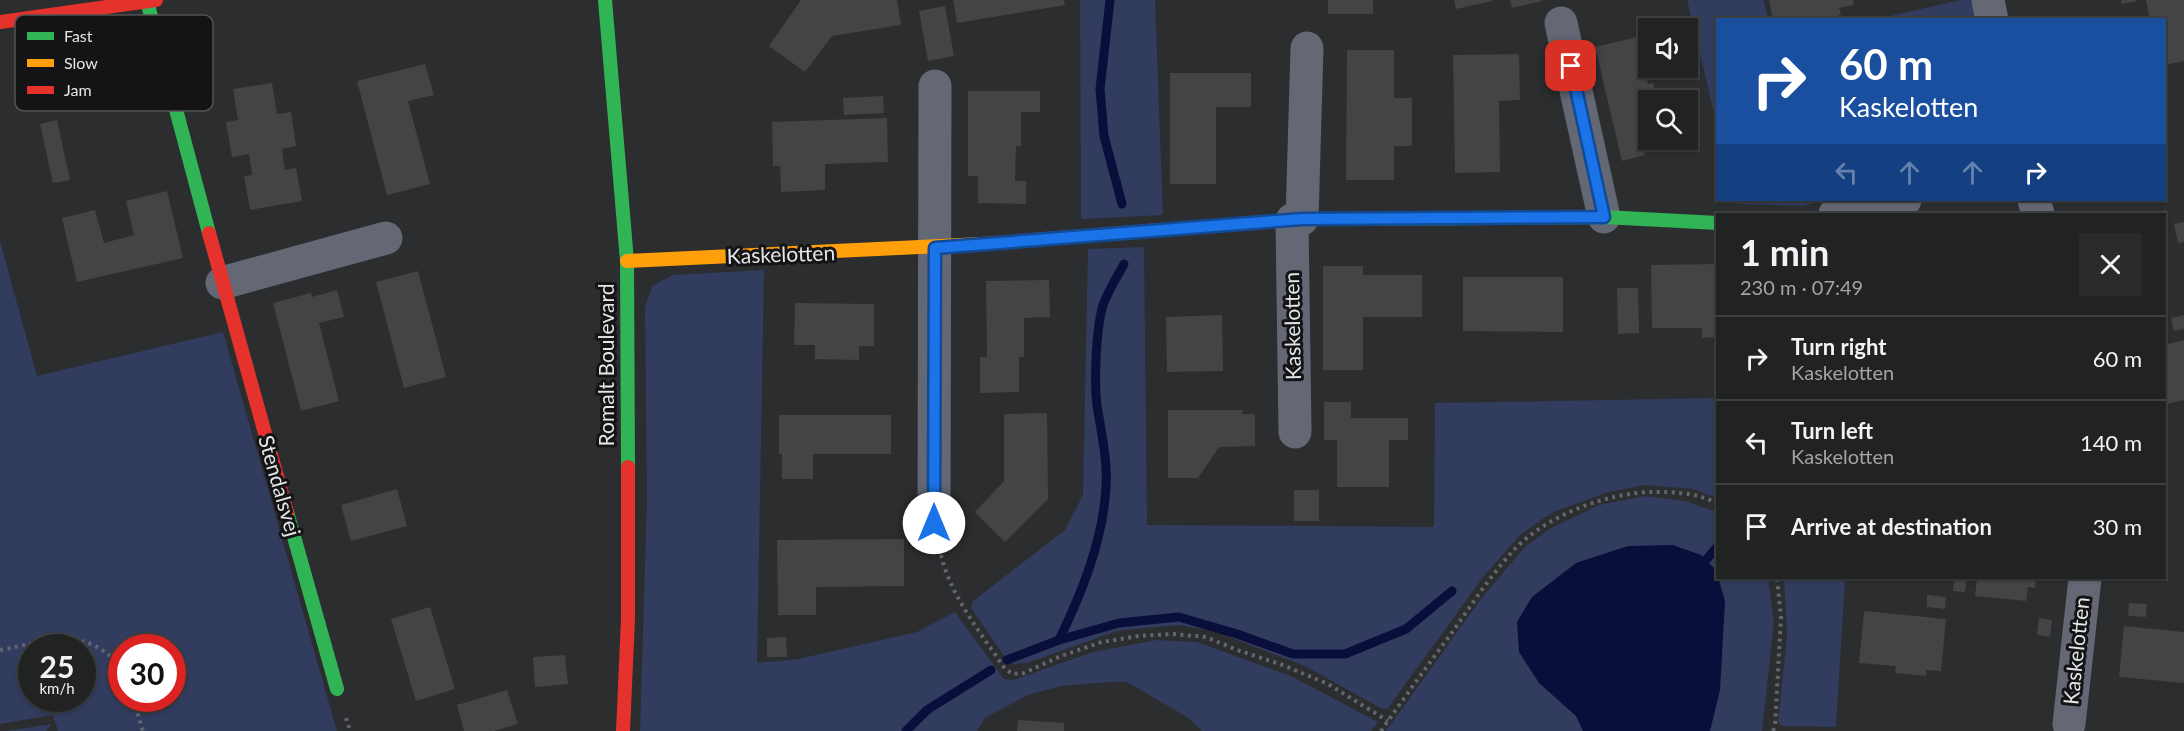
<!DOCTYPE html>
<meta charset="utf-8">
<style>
body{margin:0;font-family:Lato,sans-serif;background:#292a2a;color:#f1f3f6;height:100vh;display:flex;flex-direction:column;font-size:22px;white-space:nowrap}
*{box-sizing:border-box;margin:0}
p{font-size:20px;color:#a2a4a5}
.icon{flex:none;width:33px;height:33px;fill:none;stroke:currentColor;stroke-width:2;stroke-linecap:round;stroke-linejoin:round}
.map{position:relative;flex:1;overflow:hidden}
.drawer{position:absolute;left:1716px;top:213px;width:450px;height:366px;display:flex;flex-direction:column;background:#212222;border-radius:0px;box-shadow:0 2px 4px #0004,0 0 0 2px #3e3f40}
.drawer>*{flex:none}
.hud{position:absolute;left:1716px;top:18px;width:450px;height:183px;border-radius:0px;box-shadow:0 2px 4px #0004,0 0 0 2px #3e3f40;background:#1a4fa0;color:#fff;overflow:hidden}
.tools{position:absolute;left:1638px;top:18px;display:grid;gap:12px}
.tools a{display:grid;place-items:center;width:60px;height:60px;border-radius:0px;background:#212222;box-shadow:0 2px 4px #0004,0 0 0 2px #3e3f40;font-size:30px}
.speed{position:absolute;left:18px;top:634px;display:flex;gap:12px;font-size:30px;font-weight:700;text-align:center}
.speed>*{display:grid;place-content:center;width:78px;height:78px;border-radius:50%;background:#212222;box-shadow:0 2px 4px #0004,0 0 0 2px #3e3f40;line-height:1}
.speed small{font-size:15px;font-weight:400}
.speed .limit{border:9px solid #d22;background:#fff;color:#111}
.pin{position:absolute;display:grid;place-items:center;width:51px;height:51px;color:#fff;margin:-26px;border-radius:12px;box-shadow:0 3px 9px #0006}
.me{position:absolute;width:66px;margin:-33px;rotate:0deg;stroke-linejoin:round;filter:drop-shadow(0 0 4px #0008)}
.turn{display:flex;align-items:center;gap:21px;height:126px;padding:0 24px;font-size:27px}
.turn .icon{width:78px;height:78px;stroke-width:2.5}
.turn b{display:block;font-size:42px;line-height:51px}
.lanes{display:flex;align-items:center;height:57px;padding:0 24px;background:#0003;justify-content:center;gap:30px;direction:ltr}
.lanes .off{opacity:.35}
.round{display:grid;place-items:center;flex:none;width:63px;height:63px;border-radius:0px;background:#292a2a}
.summary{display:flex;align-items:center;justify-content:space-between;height:102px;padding:0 24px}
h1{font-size:36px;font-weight:700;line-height:45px}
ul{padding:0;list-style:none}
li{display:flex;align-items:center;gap:18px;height:84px;padding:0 24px;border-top:2px solid #3e3f40}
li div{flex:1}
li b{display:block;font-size:22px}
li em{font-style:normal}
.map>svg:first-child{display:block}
.green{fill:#313c5e;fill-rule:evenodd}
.water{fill:#0a0e3b}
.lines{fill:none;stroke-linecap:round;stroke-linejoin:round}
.stream{stroke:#0a0e3b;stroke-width:9}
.building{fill:#434445}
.path{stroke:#63666e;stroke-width:4;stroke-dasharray:3 4.5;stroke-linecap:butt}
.street{stroke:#646875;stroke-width:33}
.fast{stroke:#30b455;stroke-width:14}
.slow{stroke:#ff9f0a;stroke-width:14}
.jam{stroke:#e5322d;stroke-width:14}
.route-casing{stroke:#114b97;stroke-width:15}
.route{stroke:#1a73e8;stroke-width:10}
.labels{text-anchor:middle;stroke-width:6;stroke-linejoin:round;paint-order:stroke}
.street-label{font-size:21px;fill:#e5e6e8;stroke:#141416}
.key{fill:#141416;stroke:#535355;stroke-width:1.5}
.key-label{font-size:16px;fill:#e5e6e8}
</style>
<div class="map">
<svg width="2184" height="731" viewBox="0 0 2184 731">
<rect width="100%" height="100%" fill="#2c2d2e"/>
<!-- green -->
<g class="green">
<path d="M1080,0H1155L1163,215L1081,219Z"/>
<path d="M1687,0H1764L1768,19L1718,20L1717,125Z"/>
<path d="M1961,0H1973L1978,20H1872Z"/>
<path d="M1736,200H1831L1802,206L1737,204Z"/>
<path d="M0,241L37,376L223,332L337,731H58L53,715L0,724ZM32,648H82V699H32ZM122,648H172V699H122Z"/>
<path d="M1144,247L1147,525L1434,527L1435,403L1717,398V498L1693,489L1645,485L1609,492L1553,512L1520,535L1484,576L1388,708L1382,709L1307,667L1214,631L1178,625L1117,631L1027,663L1013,664L1004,656L971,608L973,601L1065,530L1083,495L1088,249Z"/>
<path d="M764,270L757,663L798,659L917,632L955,612L1004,679L1013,680L1093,652L1156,640L1197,642L1291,676L1378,722L1371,731H1202L1187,717L1127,682H1110L1061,686L1028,695L985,718L977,731H640L647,499L645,307L652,286L673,275Z"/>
<path d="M1645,496L1685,501L1717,512L1718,578H1768L1774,622L1762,731H1386L1483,596L1525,547L1551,528L1599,505Z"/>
<path d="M1784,578H1845L1836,727L1782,726L1778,722L1787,635Z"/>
<path d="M52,724L46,731H6Z"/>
</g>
<!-- water -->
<path class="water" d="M1673,545L1701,555L1716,570L1725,601L1720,690L1710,731H1583L1576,716L1539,683L1519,652L1517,622L1532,597L1576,563L1628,546Z"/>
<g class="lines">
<!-- stream -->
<g class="stream">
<path d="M1110,0L1100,89L1104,136L1122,204"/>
<path d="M1706,560L1718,546"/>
<path d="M1059,640C1082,592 1103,541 1106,487C1108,461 1101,432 1097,405C1094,380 1096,329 1103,305C1108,291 1117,277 1124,264"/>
<path d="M1007,660L1059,640L1119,623L1179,617L1237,634L1293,654H1345L1406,629L1452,591"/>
<path d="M906,731L927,710L991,670"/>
</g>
</g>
<!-- building -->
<g class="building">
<path d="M801,0H897L901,25L832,36L805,72L769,46Z"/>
<path d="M953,0H1064L1065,5L957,23Z"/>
<rect x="1328" y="0" width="45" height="14"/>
<path d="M1454,0H1492V1L1456,9Z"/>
<path d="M1510,0H1542V1L1512,8Z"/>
<path d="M1769,0H1853L1854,5L1839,8L1841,15L1822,20H1810L1809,15L1792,20H1773Z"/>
<path d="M2121,0H2137V1L2122,4Z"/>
<path d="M2146,0H2184V61L2164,65V20H2150Z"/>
<path d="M945,6L954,56L928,61L919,11Z"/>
<path d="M1637,37L1648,84L1653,83L1657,100H1648V137L1641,139L1645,155L1622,161L1595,47Z"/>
<path d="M1347,50H1394V98H1412V146H1394V180H1346Z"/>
<path d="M1519,54L1520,100L1499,101L1500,172L1455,173L1453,55Z"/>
<path d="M425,64L434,95L408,101L430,184L387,195L357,81Z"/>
<path d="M1170,73H1251V107H1216V184H1170Z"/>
<path d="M272,83L277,114L291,112L296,146L282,149L285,170L296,168L302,201L250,210L244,176L252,175L249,154L232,157L226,122L238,120L233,89Z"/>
<path d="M968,91H1040V112H1021V146H1016L1015,181H1026V204L978,203V176H968Z"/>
<path d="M883,96L884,113L844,115L843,98Z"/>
<path d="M887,118L888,162L825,164V190L781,192L780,166H773L772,122Z"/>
<path d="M57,120L70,180L53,183L40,124Z"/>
<path d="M167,191L183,258L77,282L62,218L95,210L104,243L134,235L126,201Z"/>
<path d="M2166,210L2168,221L2164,222V214H2148Z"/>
<path d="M2184,222V242L2178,243L2174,224Z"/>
<path d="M1718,264V337L1702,338V328H1652L1651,265Z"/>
<path d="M1323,266H1363V275H1422V317H1363V370H1323Z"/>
<path d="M418,271L446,377L404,388L376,282Z"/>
<path d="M1463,277H1563V332L1463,331Z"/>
<path d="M1049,280L1050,317L1024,318V357H1019V392L980,393V357H987L986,281Z"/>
<path d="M1617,288H1638L1639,333L1618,334Z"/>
<path d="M337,290L344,317L319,323L339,401L301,411L273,303L311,293L312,297Z"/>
<path d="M795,303L874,304V346H859V360L815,359V345H794Z"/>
<path d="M1222,315L1223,371L1167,372L1166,317Z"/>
<path d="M2184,315V329L2174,331L2171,318Z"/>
<path d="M2184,340V400L2166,404L2164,345Z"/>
<path d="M1324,402H1351V418H1408V440H1389V487H1337V440H1324Z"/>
<path d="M1168,410H1244L1241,414H1255V446L1219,447L1198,478H1168Z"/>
<path d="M1047,413L1048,499L1005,542L975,512L1004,481V414Z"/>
<path d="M779,415H891V454H813V479H782V454H779Z"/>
<path d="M397,489L407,526L351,541L341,505Z"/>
<rect x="1294" y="490" width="25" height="31"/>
<path d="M904,539V586L816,587V615H778L777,540Z"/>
<path d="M1954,578H1967L1965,592L1953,591Z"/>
<path d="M1977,578H2036L2035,588L2028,587L2026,601L1975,596Z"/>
<path d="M1927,595L1946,597L1945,609L1927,607Z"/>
<path d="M2129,603L2147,604L2146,617L2128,616Z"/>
<path d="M430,607L455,689L416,701L391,619Z"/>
<path d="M1864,611L1946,619L1941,671L1926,670V676L1895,673L1896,666L1859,663Z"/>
<path d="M2039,618L2052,620L2050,637L2037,635Z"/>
<path d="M2124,626L2184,632V683L2119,677Z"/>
<path d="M786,637L787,657H767V638Z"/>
<path d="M565,655L568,684L535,687L533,657Z"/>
<path d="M507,690L518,724L494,731H464L457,705Z"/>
<path d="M1018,720L1064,723V731H1017Z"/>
</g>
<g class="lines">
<!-- path -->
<g class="path">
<path d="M941,555C951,597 981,633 1005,669L1013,674L1024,673L1061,656L1102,642L1139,636L1172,634L1206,637L1237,650L1280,664L1328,684L1388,721"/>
<path d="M0,650C51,641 81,624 122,667"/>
<path d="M133,699L143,731"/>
<path d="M346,718L350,731"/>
<path d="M1381,731C1404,698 1427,666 1451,634C1470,607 1489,578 1511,553C1544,516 1607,492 1655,492C1676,492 1699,493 1718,504"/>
<path d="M1773,731L1775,726L1781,617L1777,578"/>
</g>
<!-- street -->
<g class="street">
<path d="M1988,0L1992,20"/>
<path d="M1561,23L1604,217"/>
<path d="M2034,200L2038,214"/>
<path d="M1835,214L1905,200"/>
<path d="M1302,219L1307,48"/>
<path d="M1292,220L1295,432"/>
<path d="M222,283L386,238"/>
<path d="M934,523L935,86"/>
<path d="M2069,724L2085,578"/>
</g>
<!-- fast -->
<g class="fast">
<path d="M605,0L627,261L628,467"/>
<path d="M147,1L209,233"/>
<path d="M1360,219L1604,217L1718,223"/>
<path d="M287,512L337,689"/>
</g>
<!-- slow -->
<path class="slow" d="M627,261L982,244"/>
<!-- jam -->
<g class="jam">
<path d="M0,22L156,0"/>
<path d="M209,233L287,512"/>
<path d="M982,244L1302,219H1360"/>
<path d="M623,731L628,619V467"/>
</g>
</g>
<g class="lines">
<defs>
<path id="route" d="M934,523L935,248L1302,219L1604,217L1571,66"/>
</defs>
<!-- route casing -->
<use href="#route" class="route-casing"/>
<!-- route -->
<use href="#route" class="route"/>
</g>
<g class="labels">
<!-- street labels -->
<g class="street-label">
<text transform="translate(781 255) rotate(-2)" y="7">Kaskelotten</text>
<text transform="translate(1293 326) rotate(-91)" y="7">Kaskelotten</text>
<text transform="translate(607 365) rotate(-90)" y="7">Romalt Boulevard</text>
<text transform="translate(279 486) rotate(74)" y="7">Stendalsvej</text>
<text transform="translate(2077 651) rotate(-84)" y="7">Kaskelotten</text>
</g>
</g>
<!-- legend -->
<rect x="15" y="15" width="198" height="96" rx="9" class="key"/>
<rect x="27" y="32" width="27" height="8" fill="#30b455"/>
<rect x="27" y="59" width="27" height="8" fill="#ff9f0a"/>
<rect x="27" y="86" width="27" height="8" fill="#e5322d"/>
<g class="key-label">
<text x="64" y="42">Fast</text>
<text x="64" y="69">Slow</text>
<text x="64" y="96">Jam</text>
</g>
</svg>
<div class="tools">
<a><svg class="icon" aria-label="sound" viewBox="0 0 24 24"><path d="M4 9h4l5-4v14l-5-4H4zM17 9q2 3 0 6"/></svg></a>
<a><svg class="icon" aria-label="search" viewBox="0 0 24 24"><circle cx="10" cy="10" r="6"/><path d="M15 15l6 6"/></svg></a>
</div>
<div class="speed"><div>25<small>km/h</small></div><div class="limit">30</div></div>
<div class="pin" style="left:1571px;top:66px;background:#d93025"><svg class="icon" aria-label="arrive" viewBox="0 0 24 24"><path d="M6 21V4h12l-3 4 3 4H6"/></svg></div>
<svg class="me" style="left:934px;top:523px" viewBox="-20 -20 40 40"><circle r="19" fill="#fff"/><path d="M0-13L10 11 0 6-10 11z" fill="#1a73e8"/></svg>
<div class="hud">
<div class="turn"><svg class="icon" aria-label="right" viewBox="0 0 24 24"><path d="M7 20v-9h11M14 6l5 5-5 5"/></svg><div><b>60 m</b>Kaskelotten</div></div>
<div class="lanes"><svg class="icon off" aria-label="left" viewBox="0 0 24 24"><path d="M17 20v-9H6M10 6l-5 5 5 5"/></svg><svg class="icon off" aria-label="ahead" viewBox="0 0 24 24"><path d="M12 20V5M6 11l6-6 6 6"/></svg><svg class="icon off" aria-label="ahead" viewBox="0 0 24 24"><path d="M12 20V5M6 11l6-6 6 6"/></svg><svg class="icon" aria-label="right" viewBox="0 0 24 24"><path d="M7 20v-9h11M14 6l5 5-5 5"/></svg></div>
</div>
<section class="drawer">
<div class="summary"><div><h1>1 min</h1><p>230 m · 07:49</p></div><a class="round"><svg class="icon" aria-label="close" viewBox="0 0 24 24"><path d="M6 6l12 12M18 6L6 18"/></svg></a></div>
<ul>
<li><svg class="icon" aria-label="right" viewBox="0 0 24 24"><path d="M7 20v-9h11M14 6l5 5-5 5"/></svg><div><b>Turn right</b><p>Kaskelotten</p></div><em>60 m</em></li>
<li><svg class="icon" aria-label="left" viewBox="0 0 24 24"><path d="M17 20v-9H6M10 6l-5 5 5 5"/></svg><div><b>Turn left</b><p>Kaskelotten</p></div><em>140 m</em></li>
<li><svg class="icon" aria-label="arrive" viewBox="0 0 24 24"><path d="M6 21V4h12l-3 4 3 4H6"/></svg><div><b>Arrive at destination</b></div><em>30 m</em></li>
</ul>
</section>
</div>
